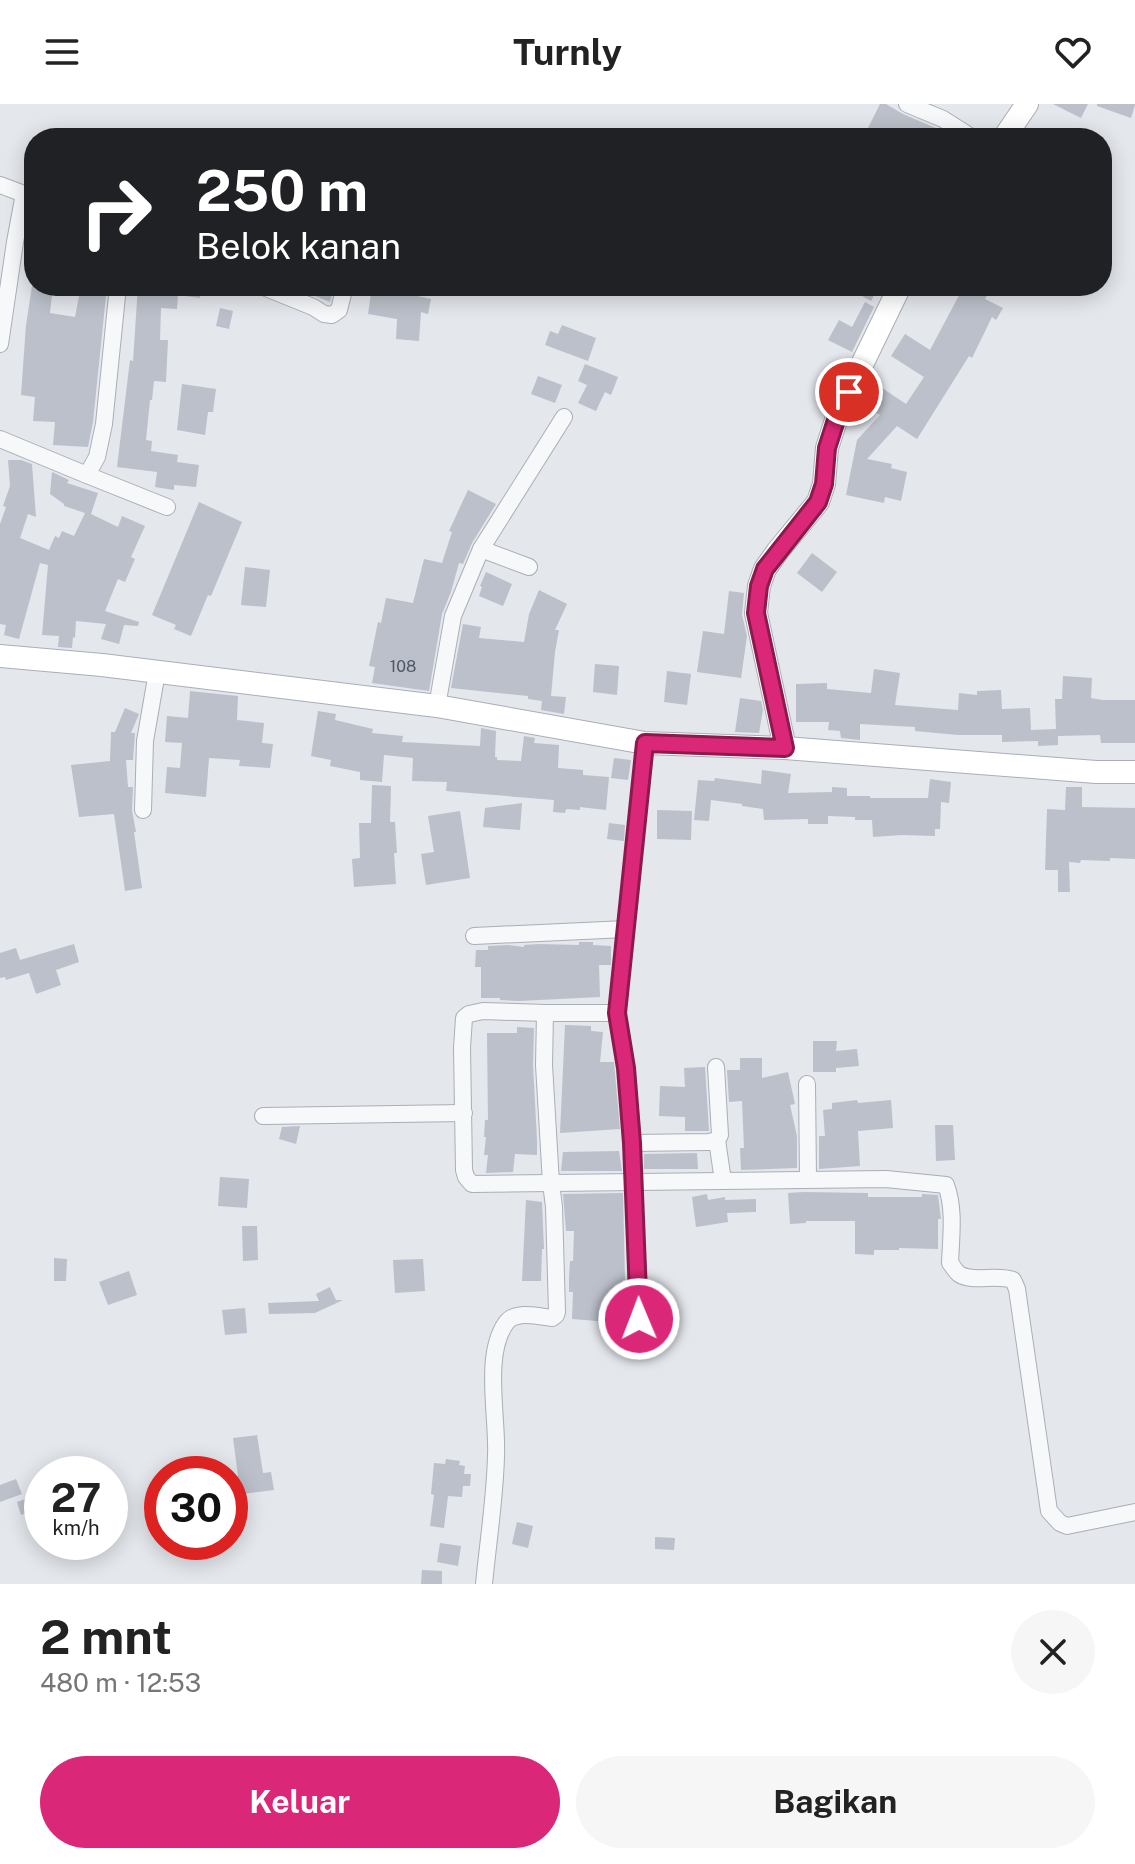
<!DOCTYPE html>
<html lang="id">
<meta charset="utf-8">
<style>
body{margin:0;font-family:"Public Sans",sans-serif;background:#f6f6f6;color:#222;height:100vh;display:flex;flex-direction:column;font-size:30px;white-space:nowrap}
*{box-sizing:border-box;margin:0}
p{font-size:26px;color:#767676}
.icon{flex:none;width:44px;height:44px;fill:none;stroke:currentColor;stroke-width:2;stroke-linecap:round;stroke-linejoin:round}
.map{position:relative;height:1480px;overflow:hidden}
.sheet{display:flex;flex-direction:column;background:#fff;flex:1}
.sheet>*{flex:none}
.guide{position:absolute;left:24px;top:24px;width:1088px;height:168px;border-radius:32px;box-shadow:0 4px 20px #0003;background:#202124;color:#fff;overflow:hidden}
.speed{position:absolute;left:24px;top:1352px;display:flex;gap:16px;font-size:40px;font-weight:700;text-align:center}
.speed>*{display:grid;place-content:center;width:104px;height:104px;border-radius:50%;background:#fff;box-shadow:0 4px 20px #0003;line-height:1}
.speed small{font-size:20px;font-weight:400}
.speed .limit{border:12px solid #d22;background:#fff;color:#111}
.pin{position:absolute;display:grid;place-items:center;width:68px;height:68px;color:#fff;margin:-34px;border:4px solid #fff;border-radius:50%;box-shadow:0 2px 8px #0007}
.me{position:absolute;width:88px;margin:-44px;rotate:359deg;stroke-linejoin:round;filter:drop-shadow(0 0 6px #0008)}
.turn{display:flex;align-items:center;gap:28px;height:168px;padding:0 40px;font-size:36px}
.turn .icon{width:104px;height:104px;stroke-width:2.5}
.turn b{display:block;font-size:56px;line-height:68px}
.round{display:grid;place-items:center;flex:none;width:84px;height:84px;border-radius:42px;background:#f6f6f6}
.headline{display:flex;align-items:center;justify-content:space-between;height:136px;padding:0 40px}
h1{font-size:48px;font-weight:700;line-height:60px}
.primary-button{display:flex;gap:16px;margin-top:auto;padding:16px 40px}
.primary-button a{flex:1;height:92px;border-radius:48px;background:#db2777;color:#fff;font-size:32px;font-weight:700;line-height:92px;text-align:center}
.primary-button a+a{background:#f6f6f6;color:#222}
header{display:flex;justify-content:space-between;align-items:center;height:104px;padding:0 40px;background:#fff;font-size:36px;font-weight:700}
.map>svg:first-child{display:block}
.building{fill:#bbc0ca}
.lines{fill:none;stroke-linecap:round;stroke-linejoin:round}
.street-casing{stroke:#a9aeb7;stroke-width:18}
.secondary-casing{stroke:#a9aeb7;stroke-width:24}
.street{stroke:#f7f8fa;stroke-width:16}
.secondary{stroke:#fff;stroke-width:22}
.route-casing{stroke:#8e194d;stroke-width:20}
.route{stroke:#db2777;stroke-width:14}
.labels{text-anchor:middle;stroke-width:6;stroke-linejoin:round;paint-order:stroke}
.number-label{font-size:16px;fill:#4f5766}
</style>
<header><svg class="icon" aria-label="menu" viewBox="0 0 24 24"><path d="M4 6h16M4 12h16M4 18h16"/></svg>Turnly<svg class="icon" aria-label="heart" viewBox="0 0 24 24"><path d="M12 20l-8-8c-3-5 5-10 8-4 3-6 11-1 8 4z"/></svg></header>
<div class="map">
<svg width="1135" height="1480" viewBox="0 0 1135 1480">
<rect width="100%" height="100%" fill="#e4e7ec"/>
<!-- building -->
<g class="building">
<path d="M880,0H886L903,10L938,25L952,34H863Z"/>
<path d="M1053,0H1088L1081,14Z"/>
<path d="M1097,0H1135V1L1131,14L1097,2Z"/>
<path d="M32,182H53L50,209L75,213L81,182H107L93,318L88,343L53,341L55,318L33,317L35,293L21,291L26,221Z"/>
<path d="M138,182H202L200,194L178,191L177,205L161,204L160,236H168L166,278L154,277L152,296H150L146,336L152,337L151,347L178,351L177,358L199,361L196,383L174,381V386L155,383L157,368L117,363L130,256L133,257Z"/>
<path d="M291,182H334L330,198Z"/>
<path d="M372,182L431,195L428,210L421,208L419,237L396,235L397,215L368,210Z"/>
<path d="M844,182H879L871,197Z"/>
<path d="M964,182H992L985,195L1003,204L996,216L992,213L972,254L969,252L917,335L897,322L867,355L892,360L891,364L907,368L901,397L885,393L884,399L846,391L857,336L880,311L863,300L876,280L906,300L924,273L891,252L905,230L930,246Z"/>
<path d="M865,198L874,203L852,248L828,236L839,216L852,223Z"/>
<path d="M220,204L233,207L229,225L216,222Z"/>
<path d="M562,221L596,234L588,257L545,241L550,227L558,230Z"/>
<path d="M585,260L618,273L611,291L605,288L596,307L578,299L587,281L578,277Z"/>
<path d="M538,272L562,281L555,299L531,290Z"/>
<path d="M182,280L216,285L213,308H208L205,331L177,326Z"/>
<path d="M8,356H21L32,360L36,413L28,410L20,434L49,446L55,432L59,434L62,427L74,432L85,409L64,402V400L50,390L52,368L69,376L67,379L98,389L91,410L118,423L122,412L145,422L131,453L135,455L125,478L118,475L105,507L139,518L138,522L124,521L119,540L101,535L106,520L76,517L75,534L73,533L72,544L58,543L59,532L42,531L48,461L40,459L19,535L4,531L6,521L0,520V420L6,403L3,402L10,382Z"/>
<path d="M468,386L496,400L472,439L463,460L459,459L451,488L442,510L429,587L372,579L375,563L369,562L378,518L381,519L386,494L413,499L424,455L442,459L452,428L449,427Z"/>
<path d="M199,398L242,418L211,492L208,491L191,532L174,525L176,521L152,511Z"/>
<path d="M812,449L837,468L822,488L797,469Z"/>
<path d="M245,463L270,466L266,503L241,501Z"/>
<path d="M486,468L512,480L503,502L479,492L482,483L480,482Z"/>
<path d="M539,486L567,500L555,526H559L555,548L551,592L566,593L564,610L541,606L542,597L528,595V592L451,584L463,520L481,523L479,534L524,538L529,510Z"/>
<path d="M729,487L744,489L742,511L747,532L741,574L697,568L703,527L724,530Z"/>
<path d="M595,560L619,562L617,591L593,588Z"/>
<path d="M874,565L900,569L895,601L958,606L959,589L977,591V587L1001,586L1002,605L1030,604L1031,626L1056,625L1055,595H1062L1063,572L1092,574L1091,594L1102,596H1135V639H1101L1100,631L1058,632V641L1038,642V637L1002,638V631H958L915,627V623L860,620V636L841,634L840,627L828,626L829,618H796V580L827,579V585L871,589Z"/>
<path d="M667,567L691,570L687,601L664,598Z"/>
<path d="M190,587L238,592L237,616L264,619L262,639L273,640L270,664L239,662L240,656L209,654L206,693L165,689L167,663L180,664L182,639L165,638L167,612L188,614Z"/>
<path d="M740,594L761,597L763,606L759,629L735,628Z"/>
<path d="M125,604L139,610L131,629H135L133,656H126L128,683H133L132,706L136,728H134L142,784L125,787L114,710L79,713L71,661L110,657L111,628H115Z"/>
<path d="M318,607L336,610L335,616L373,625L372,629L403,632L402,638L480,642L481,624L496,627L495,653H497V656L521,657L524,632L535,634L534,639L559,641L558,664L583,666V671L609,673L606,706L580,703V706L566,705L565,709L553,708L554,696L446,687L447,678L412,677L413,654L384,651L382,678L360,676V668L330,662L331,656L311,652Z"/>
<path d="M614,654L631,656L628,676L611,674Z"/>
<path d="M762,666L791,670L788,689L832,688V683L847,684V692H870V694H928L930,675L951,678L949,699L941,698L940,725H935V732L902,731L873,733L872,716H855V713L828,712V720H808V715L764,716L763,705L742,702V700L711,696L709,717L694,716L698,676L714,677L715,674L761,680Z"/>
<path d="M372,681L391,682L390,718H395L397,749H394L396,780L354,783L352,755L360,754L359,719H371Z"/>
<path d="M1066,683H1082V703L1135,704V755L1110,754V757L1081,756L1080,759L1069,758L1070,788H1058V766H1045L1047,705L1065,706Z"/>
<path d="M522,699L520,726L483,723L485,704Z"/>
<path d="M657,706L692,707L691,736L657,735Z"/>
<path d="M460,707L470,774L426,781L421,750L434,748L428,712Z"/>
<path d="M609,719L625,721L624,737L607,735Z"/>
<path d="M579,838H593V841L611,842V861H599L600,893L519,897L500,896V894H481V863H475L476,846H488V842L508,841L524,843V841L539,840L579,841Z"/>
<path d="M74,840L79,858L56,866L61,881L36,890L29,869L6,876L5,873L0,874V849L16,844L20,856Z"/>
<path d="M565,921L591,922V927L603,928L600,958H614L620,1025L560,1029Z"/>
<path d="M517,923L534,924L533,961L537,1036V1051L515,1050L513,1068L486,1069L488,1051H484L486,1033H484L485,1016H488L487,929H517Z"/>
<path d="M813,937H837L836,947L857,945L859,962L836,964V968H813Z"/>
<path d="M740,954H762V974L788,968L795,1000L790,1001L797,1032V1064L741,1066L740,1044H744L742,997L729,998L727,966H740Z"/>
<path d="M705,963L709,1027H685V1013L659,1012L660,982L685,983L684,964Z"/>
<path d="M857,996L858,999L891,996L893,1024L858,1027L860,1062L819,1065V1032H825L823,1006L832,1005V999Z"/>
<path d="M935,1021H953L955,1056L936,1057Z"/>
<path d="M300,1022L296,1040L279,1035L282,1023Z"/>
<path d="M619,1047L622,1067H561L563,1048Z"/>
<path d="M697,1049L698,1065H644V1050Z"/>
<path d="M220,1073L249,1075L247,1104L218,1102Z"/>
<path d="M804,1088L868,1089V1093H922V1090L938,1091L941,1115H938V1145L899,1144V1146H874V1151L855,1150V1117H806V1119L790,1120L788,1089Z"/>
<path d="M623,1089L625,1176H623L622,1219L572,1215L573,1188H569V1173L570,1157H573L574,1127H566L563,1090Z"/>
<path d="M707,1090L708,1096L725,1093V1096L756,1095V1108L727,1109L728,1118L696,1123L692,1093Z"/>
<path d="M526,1096L542,1098L544,1145H542L541,1177H522Z"/>
<path d="M242,1122H257L258,1156L243,1157Z"/>
<path d="M54,1154L67,1155L66,1177H54Z"/>
<path d="M423,1155L425,1187L395,1189L393,1156Z"/>
<path d="M129,1167L137,1191L108,1201L99,1178Z"/>
<path d="M330,1183L336,1196H343L315,1209L269,1210L268,1199L319,1197L316,1190Z"/>
<path d="M245,1204L247,1229L225,1231L222,1206Z"/>
<path d="M257,1331L263,1369L271,1368L274,1386L235,1391L233,1373L238,1372L233,1334Z"/>
<path d="M446,1355L460,1357L459,1361L465,1362L464,1370H471L470,1382H463L462,1393L448,1392L444,1424L430,1422L434,1391L431,1390L434,1359L445,1360Z"/>
<path d="M16,1375L22,1390L0,1398V1381Z"/>
<path d="M31,1393L36,1405L21,1411L17,1398Z"/>
<path d="M517,1418L533,1422L528,1444L512,1440Z"/>
<path d="M655,1433L675,1434L674,1446L655,1445Z"/>
<path d="M440,1439L461,1442L458,1462L437,1458Z"/>
<path d="M422,1466L442,1467V1480H421Z"/>
</g>
<g class="lines">
<defs>
<g id="street">
<path d="M907,0L943,15L973,34"/>
<path d="M0,81L32,93"/>
<path d="M261,182L313,203L324,210L332,211L339,206L345,182"/>
<path d="M0,240L15,138L24,90"/>
<path d="M0,335L87,371L97,353L104,320L118,182"/>
<path d="M87,371L167,403"/>
<path d="M481,445L529,463"/>
<path d="M437,602L453,512L481,445L564,313"/>
<path d="M143,706L145,637L157,568"/>
<path d="M474,832L626,825"/>
<path d="M545,909L483,907L469,910L464,914L462,944L464,1066L466,1073L472,1080L886,1075L946,1081C955,1105 951,1133 950,1159C953,1162 955,1167 959,1170C972,1179 996,1170 1013,1176L1017,1185L1049,1407L1060,1419L1067,1422L1135,1408"/>
<path d="M807,980L808,1075"/>
<path d="M263,1012L464,1009"/>
<path d="M717,1036L723,1077"/>
<path d="M632,1039L709,1038L717,1036L720,1031L716,963"/>
<path d="M639,1215L632,1031L626,964L617,909L645,639"/>
<path d="M484,1480C488,1438 495,1394 496,1352C498,1314 483,1251 506,1219C515,1206 538,1212 552,1214L556,1211L557,1208L554,1103L551,1079L544,961L545,909H617"/>
</g>
<g id="secondary">
<path d="M1004,34L1027,0"/>
<path d="M0,552L102,561L437,602L645,639L785,644L1096,668H1135"/>
<path d="M785,644L756,509L759,482L765,465L777,448L818,398L824,380L827,344L838,310L900,182"/>
</g>
</defs>
<!-- street casing -->
<use href="#street" class="street-casing"/>
<!-- secondary casing -->
<use href="#secondary" class="secondary-casing"/>
<!-- street -->
<use href="#street" class="street"/>
<!-- secondary -->
<use href="#secondary" class="secondary"/>
</g>
<g class="lines">
<defs>
<path id="route" d="M639,1215L632,1039L626,964L617,909L645,639L785,644L756,509L759,482L765,465L818,398L824,380L827,344L838,310L849,288"/>
</defs>
<!-- route casing -->
<use href="#route" class="route-casing"/>
<!-- route -->
<use href="#route" class="route"/>
</g>
<g class="labels">
<!-- number labels -->
<g class="number-label">
<text x="403" y="568">108</text>
</g>
</g>
</svg>
<div class="speed"><div>27<small>km/h</small></div><div class="limit">30</div></div>
<div class="pin" style="left:849px;top:288px;background:#d93025"><svg class="icon" aria-label="arrive" viewBox="0 0 24 24"><path d="M6 21V4h12l-3 4 3 4H6"/></svg></div>
<svg class="me" style="left:639px;top:1215px" viewBox="-20 -20 40 40"><circle r="17" fill="#db2777" stroke="#fff" stroke-width="3"/><path d="M0-11L8 9 0 5-8 9z" fill="#fff"/></svg>
<div class="guide">
<div class="turn"><svg class="icon" aria-label="right" viewBox="0 0 24 24"><path d="M7 20v-9h11M14 6l5 5-5 5"/></svg><div><b>250 m</b>Belok kanan</div></div>
</div>
</div>
<section class="sheet">
<div class="headline"><div><h1>2 mnt</h1><p>480 m · 12:53</p></div><a class="round"><svg class="icon" aria-label="close" viewBox="0 0 24 24"><path d="M6 6l12 12M18 6L6 18"/></svg></a></div>
<div class="primary-button"><a>Keluar</a><a>Bagikan</a></div>
</section>
